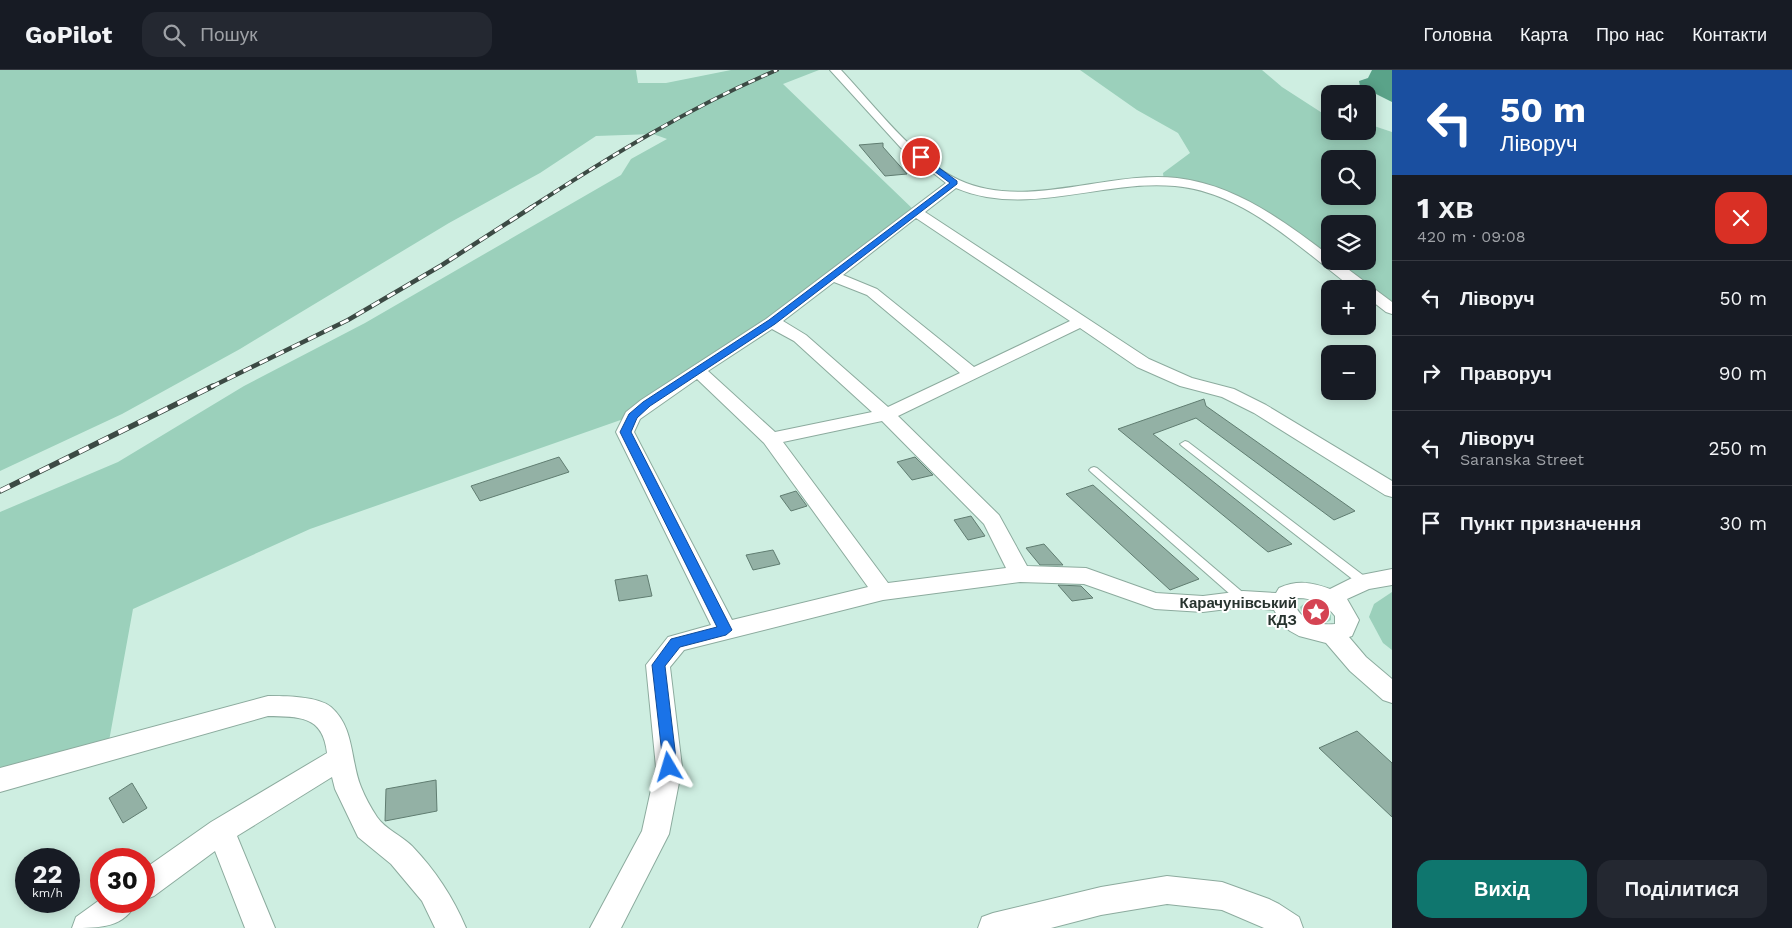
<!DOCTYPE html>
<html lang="uk">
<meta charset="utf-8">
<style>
body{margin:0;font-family:"Work Sans",sans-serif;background:#242831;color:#f1f3f6;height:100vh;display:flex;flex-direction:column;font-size:19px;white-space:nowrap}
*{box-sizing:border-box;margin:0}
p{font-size:16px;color:#9ea1a6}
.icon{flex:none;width:28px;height:28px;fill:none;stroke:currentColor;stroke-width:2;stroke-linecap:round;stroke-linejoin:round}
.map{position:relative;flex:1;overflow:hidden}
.panel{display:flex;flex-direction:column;background:#171b24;width:400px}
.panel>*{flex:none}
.guide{background:#1a4fa0;color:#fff;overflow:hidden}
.tools{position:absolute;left:1321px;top:15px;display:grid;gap:10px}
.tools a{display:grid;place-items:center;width:55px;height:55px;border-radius:10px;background:#171b24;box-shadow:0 2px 12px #0003;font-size:25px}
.speed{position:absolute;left:15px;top:778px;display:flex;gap:10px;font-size:25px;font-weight:700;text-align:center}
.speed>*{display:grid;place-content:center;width:65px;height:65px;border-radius:50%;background:#171b24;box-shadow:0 2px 12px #0003;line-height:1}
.speed small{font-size:12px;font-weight:400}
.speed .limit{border:8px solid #d22;background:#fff;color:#111}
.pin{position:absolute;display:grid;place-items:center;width:42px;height:42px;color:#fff;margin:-21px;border:2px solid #fff;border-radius:50%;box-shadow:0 1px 5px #0007}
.me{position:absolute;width:55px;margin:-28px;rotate:353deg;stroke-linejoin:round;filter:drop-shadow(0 0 4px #0008)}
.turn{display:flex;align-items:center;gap:18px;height:105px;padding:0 25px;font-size:22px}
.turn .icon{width:65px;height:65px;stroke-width:2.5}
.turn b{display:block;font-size:35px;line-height:42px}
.round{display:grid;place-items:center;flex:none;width:52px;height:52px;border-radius:15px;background:#242831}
.head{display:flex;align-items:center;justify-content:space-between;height:85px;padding:0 25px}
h1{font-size:30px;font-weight:700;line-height:38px}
.action{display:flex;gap:10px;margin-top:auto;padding:10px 25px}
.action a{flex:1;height:58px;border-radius:15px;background:#0f766e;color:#fff;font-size:20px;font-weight:700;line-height:58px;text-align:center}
.action a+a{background:#242831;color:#f1f3f6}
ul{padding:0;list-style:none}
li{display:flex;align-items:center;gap:15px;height:75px;padding:0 25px;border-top:1px solid #363941}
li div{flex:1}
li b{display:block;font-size:19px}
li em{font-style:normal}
header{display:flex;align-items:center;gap:30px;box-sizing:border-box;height:70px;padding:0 25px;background:#171b24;border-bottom:1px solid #363941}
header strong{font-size:24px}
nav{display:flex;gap:28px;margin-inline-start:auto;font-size:18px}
.search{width:350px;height:45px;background:#242831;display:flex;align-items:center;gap:12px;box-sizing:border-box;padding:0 18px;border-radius:15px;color:#9ea1a6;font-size:19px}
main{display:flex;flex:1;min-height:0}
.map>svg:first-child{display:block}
.green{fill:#9bd0bb;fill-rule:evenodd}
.water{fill:#5aa389}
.building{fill:#93b1a5;stroke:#607d71}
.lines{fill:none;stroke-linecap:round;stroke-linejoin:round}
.lane-casing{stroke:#8cab9e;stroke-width:2}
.street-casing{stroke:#8cab9e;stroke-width:2}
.lane{fill:#fff;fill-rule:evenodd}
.street{fill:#fff;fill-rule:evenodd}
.rail-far2-casing{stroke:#3c4a44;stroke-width:4}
.rail-far1-casing{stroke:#3c4a44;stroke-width:4.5}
.rail-casing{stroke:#3c4a44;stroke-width:5.5}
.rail-far2{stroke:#fff;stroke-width:2.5;stroke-dasharray:7;stroke-linecap:butt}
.rail-far1{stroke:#fff;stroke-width:3;stroke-dasharray:9;stroke-linecap:butt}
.rail{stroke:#fff;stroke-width:4;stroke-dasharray:11;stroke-linecap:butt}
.route{fill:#1a73e8;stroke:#114b97}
.labels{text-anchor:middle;stroke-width:4;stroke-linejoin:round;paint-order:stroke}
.poi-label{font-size:15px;font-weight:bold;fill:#28342f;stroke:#fff;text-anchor:end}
</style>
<header>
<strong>GoPilot</strong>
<div class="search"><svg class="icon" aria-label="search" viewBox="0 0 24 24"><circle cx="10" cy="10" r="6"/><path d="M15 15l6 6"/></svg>Пошук</div>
<nav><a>Головна</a><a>Карта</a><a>Про нас</a><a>Контакти</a></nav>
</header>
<main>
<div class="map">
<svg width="1392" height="858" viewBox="0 0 1392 858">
<rect width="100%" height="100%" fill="#ceeee1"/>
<!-- green -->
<g class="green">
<path d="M0,0H636L638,13H666L731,0H819L783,14L916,142L632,346L310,459L133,539L109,671L0,702V442L118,392L244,316L365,253L621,105L631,89L667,69L653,64L596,66L540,103L449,153L240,279L122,344L0,401Z"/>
<path d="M1080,0H1262L1282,17L1330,48V61H1368V54L1392,62V239L1368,221V219L1265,146L1214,120L1164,111L1163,103L1190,83L1178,63L1137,40ZM1330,89H1368V126H1330ZM1330,154H1368V191H1330Z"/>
<path d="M1392,522V580L1383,573L1369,547L1374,534Z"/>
<path d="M1306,532C1317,531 1326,536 1331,545V550C1319,558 1303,550 1300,537Z"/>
</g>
<!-- water -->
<path class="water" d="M1372,0H1392V32L1360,16L1359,11L1368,8Z"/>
<!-- building -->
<g class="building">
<path d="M883,73V77L907,104L885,106L859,75Z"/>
<path d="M1204,329L1206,336L1355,441L1334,450L1196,348L1153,364L1292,474L1268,482L1118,359Z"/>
<path d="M559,387L569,402L480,431L471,416Z"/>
<path d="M915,387L933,405L912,410L897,392Z"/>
<path d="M1093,415L1199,509L1170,520L1066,424Z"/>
<path d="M796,421L807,436L791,441L780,426Z"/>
<path d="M971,446L985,466L968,470L954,450Z"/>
<path d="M1044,474L1063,495H1040L1026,478Z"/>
<path d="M773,480L780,494L753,500L746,485Z"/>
<path d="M647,505L652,526L619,531L615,510Z"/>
<path d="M1058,515L1081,516L1093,528L1072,531Z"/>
<path d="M1357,661L1392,693V747L1319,678Z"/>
<path d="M436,710L437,741L385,751L386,719Z"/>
<path d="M132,713L147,738L123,753L109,728Z"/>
</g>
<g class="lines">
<defs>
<g id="lane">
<path d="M1185,371L1188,372L1368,509L1369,512L1368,515H1360L1182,376L1180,374Z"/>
<path d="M1094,397L1097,398L1247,526L1249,529L1247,532H1239L1091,402L1089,400L1091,398Z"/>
</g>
<g id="street">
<path d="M830,0H841C875,36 914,89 959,110C1026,141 1108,100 1177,108C1236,115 1284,151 1330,186V191H1337L1392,232V244L1386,242L1368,228V219H1354C1301,179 1244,122 1175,116C1103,109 1027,148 956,118L925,142L1149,289L1192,308L1234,319L1266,335L1392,411V427L1385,425L1254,343L1222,327L1180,316L1137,297L1080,258L898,346L999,445L1027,496L1086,498L1156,523L1203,526L1243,521L1276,523L1279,518C1297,510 1311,512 1330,519L1356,506L1392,499V515L1369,519L1347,529L1359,550L1352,566L1349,567L1366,587L1392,609V633L1383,630L1350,601L1326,573L1299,566L1290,561L1283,555L1274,540L1243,537L1203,542L1155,539L1084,514L1020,512L883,530L684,580L670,597L682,697L669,764L621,858H590L642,761L656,697L646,595L668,567L711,555L616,362L626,342L641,330L766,249L946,113L901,78ZM916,148L1070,251L974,297L877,219L843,205ZM834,212L867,225L960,303L888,337L806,265L783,251ZM772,259L794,271L872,342L775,362L708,301ZM697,309L764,373L868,517L732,550L634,362L640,349ZM882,351L984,454L1006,498L888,513L783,372ZM1298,528C1313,528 1326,534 1335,546V554C1318,556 1299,550 1294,532Z"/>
<path d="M268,626C285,626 318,626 331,637C355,658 350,690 361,717C365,727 371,738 377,747C385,759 402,766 412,776C435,800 453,827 466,858H435L422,831L391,794L358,767L335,719L332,707L237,766L275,858H245L215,781L154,826L144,830V799L211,752L327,683C323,645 299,647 268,646L0,722V698Z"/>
<path d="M1167,806L1222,812L1269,829L1279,834L1299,847L1303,858H1264L1222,840L1167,834L1101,845L1051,858H978L982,847L993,843L1101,817Z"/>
<path d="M101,829V831H137C125,858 100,858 72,858L76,847Z"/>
</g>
</defs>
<!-- lane casing -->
<use href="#lane" class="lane-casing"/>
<!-- street casing -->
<use href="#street" class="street-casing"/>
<!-- lane -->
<use href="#lane" class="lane"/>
<!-- street -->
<use href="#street" class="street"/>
<defs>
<path id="rail-far2" d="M530,138C609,87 690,37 777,0"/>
<path id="rail-far1" d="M211,317L348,250L442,195L532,137"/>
<path id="rail" d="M0,421L213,316"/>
</defs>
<!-- rail-far2 casing -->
<use href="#rail-far2" class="rail-far2-casing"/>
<!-- rail-far1 casing -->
<use href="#rail-far1" class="rail-far1-casing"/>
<!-- rail casing -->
<use href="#rail" class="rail-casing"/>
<!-- rail-far2 -->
<use href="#rail-far2" class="rail-far2"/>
<!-- rail-far1 -->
<use href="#rail-far1" class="rail-far1"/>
<!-- rail -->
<use href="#rail" class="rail"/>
</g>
<!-- route -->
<path class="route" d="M918,86H923L957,111V114L775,254L650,336L637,348L631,362L732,560L726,565L680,577L665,596L677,697L674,702L669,704L664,702L652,595L671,569L717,557L620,362L629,344L643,332L769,250L950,113L918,89Z"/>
<!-- icons -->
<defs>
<symbol id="sight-disc" viewBox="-11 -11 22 22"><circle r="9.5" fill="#d54453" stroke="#fff"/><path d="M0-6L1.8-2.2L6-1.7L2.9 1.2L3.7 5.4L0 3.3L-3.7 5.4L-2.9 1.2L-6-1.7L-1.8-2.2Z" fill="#fff"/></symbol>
</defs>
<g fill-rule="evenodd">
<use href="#sight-disc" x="1300" y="526" width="32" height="32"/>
</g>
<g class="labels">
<!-- poi labels -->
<g class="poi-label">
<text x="1297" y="538">Карачунівський<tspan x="1297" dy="17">КДЗ</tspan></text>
</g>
</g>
</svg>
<div class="tools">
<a><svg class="icon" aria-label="sound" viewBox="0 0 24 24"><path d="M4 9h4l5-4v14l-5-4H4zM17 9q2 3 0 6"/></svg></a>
<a><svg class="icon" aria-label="search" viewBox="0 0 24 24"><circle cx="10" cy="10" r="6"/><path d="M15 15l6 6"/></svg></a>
<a><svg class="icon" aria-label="layers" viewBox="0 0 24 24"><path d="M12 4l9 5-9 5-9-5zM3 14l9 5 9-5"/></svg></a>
<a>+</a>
<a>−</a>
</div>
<div class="speed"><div>22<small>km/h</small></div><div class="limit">30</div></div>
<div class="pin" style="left:921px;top:87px;background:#d93025"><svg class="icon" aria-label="arrive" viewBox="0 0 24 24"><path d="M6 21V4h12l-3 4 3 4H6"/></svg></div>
<svg class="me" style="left:669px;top:697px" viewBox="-20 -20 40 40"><path d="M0-17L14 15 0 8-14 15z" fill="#1a73e8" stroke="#fff" stroke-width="4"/></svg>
</div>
<section class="panel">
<div class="guide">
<div class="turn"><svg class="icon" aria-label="left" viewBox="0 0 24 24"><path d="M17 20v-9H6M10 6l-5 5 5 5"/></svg><div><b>50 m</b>Ліворуч</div></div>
</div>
<div class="head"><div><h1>1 хв</h1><p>420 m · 09:08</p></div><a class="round" style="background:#d93025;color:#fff"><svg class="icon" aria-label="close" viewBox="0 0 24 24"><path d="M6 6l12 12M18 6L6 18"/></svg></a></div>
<ul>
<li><svg class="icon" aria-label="left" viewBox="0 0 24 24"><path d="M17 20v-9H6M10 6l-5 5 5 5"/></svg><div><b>Ліворуч</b></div><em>50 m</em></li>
<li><svg class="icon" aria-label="right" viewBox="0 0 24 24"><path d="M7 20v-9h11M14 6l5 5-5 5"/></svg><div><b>Праворуч</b></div><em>90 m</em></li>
<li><svg class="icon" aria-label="left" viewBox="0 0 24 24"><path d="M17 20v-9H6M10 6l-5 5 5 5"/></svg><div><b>Ліворуч</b><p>Saranska Street</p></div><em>250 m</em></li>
<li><svg class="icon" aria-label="arrive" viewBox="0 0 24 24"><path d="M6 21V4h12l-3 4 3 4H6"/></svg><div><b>Пункт призначення</b></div><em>30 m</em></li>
</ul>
<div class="action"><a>Вихід</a><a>Поділитися</a></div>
</section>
</main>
